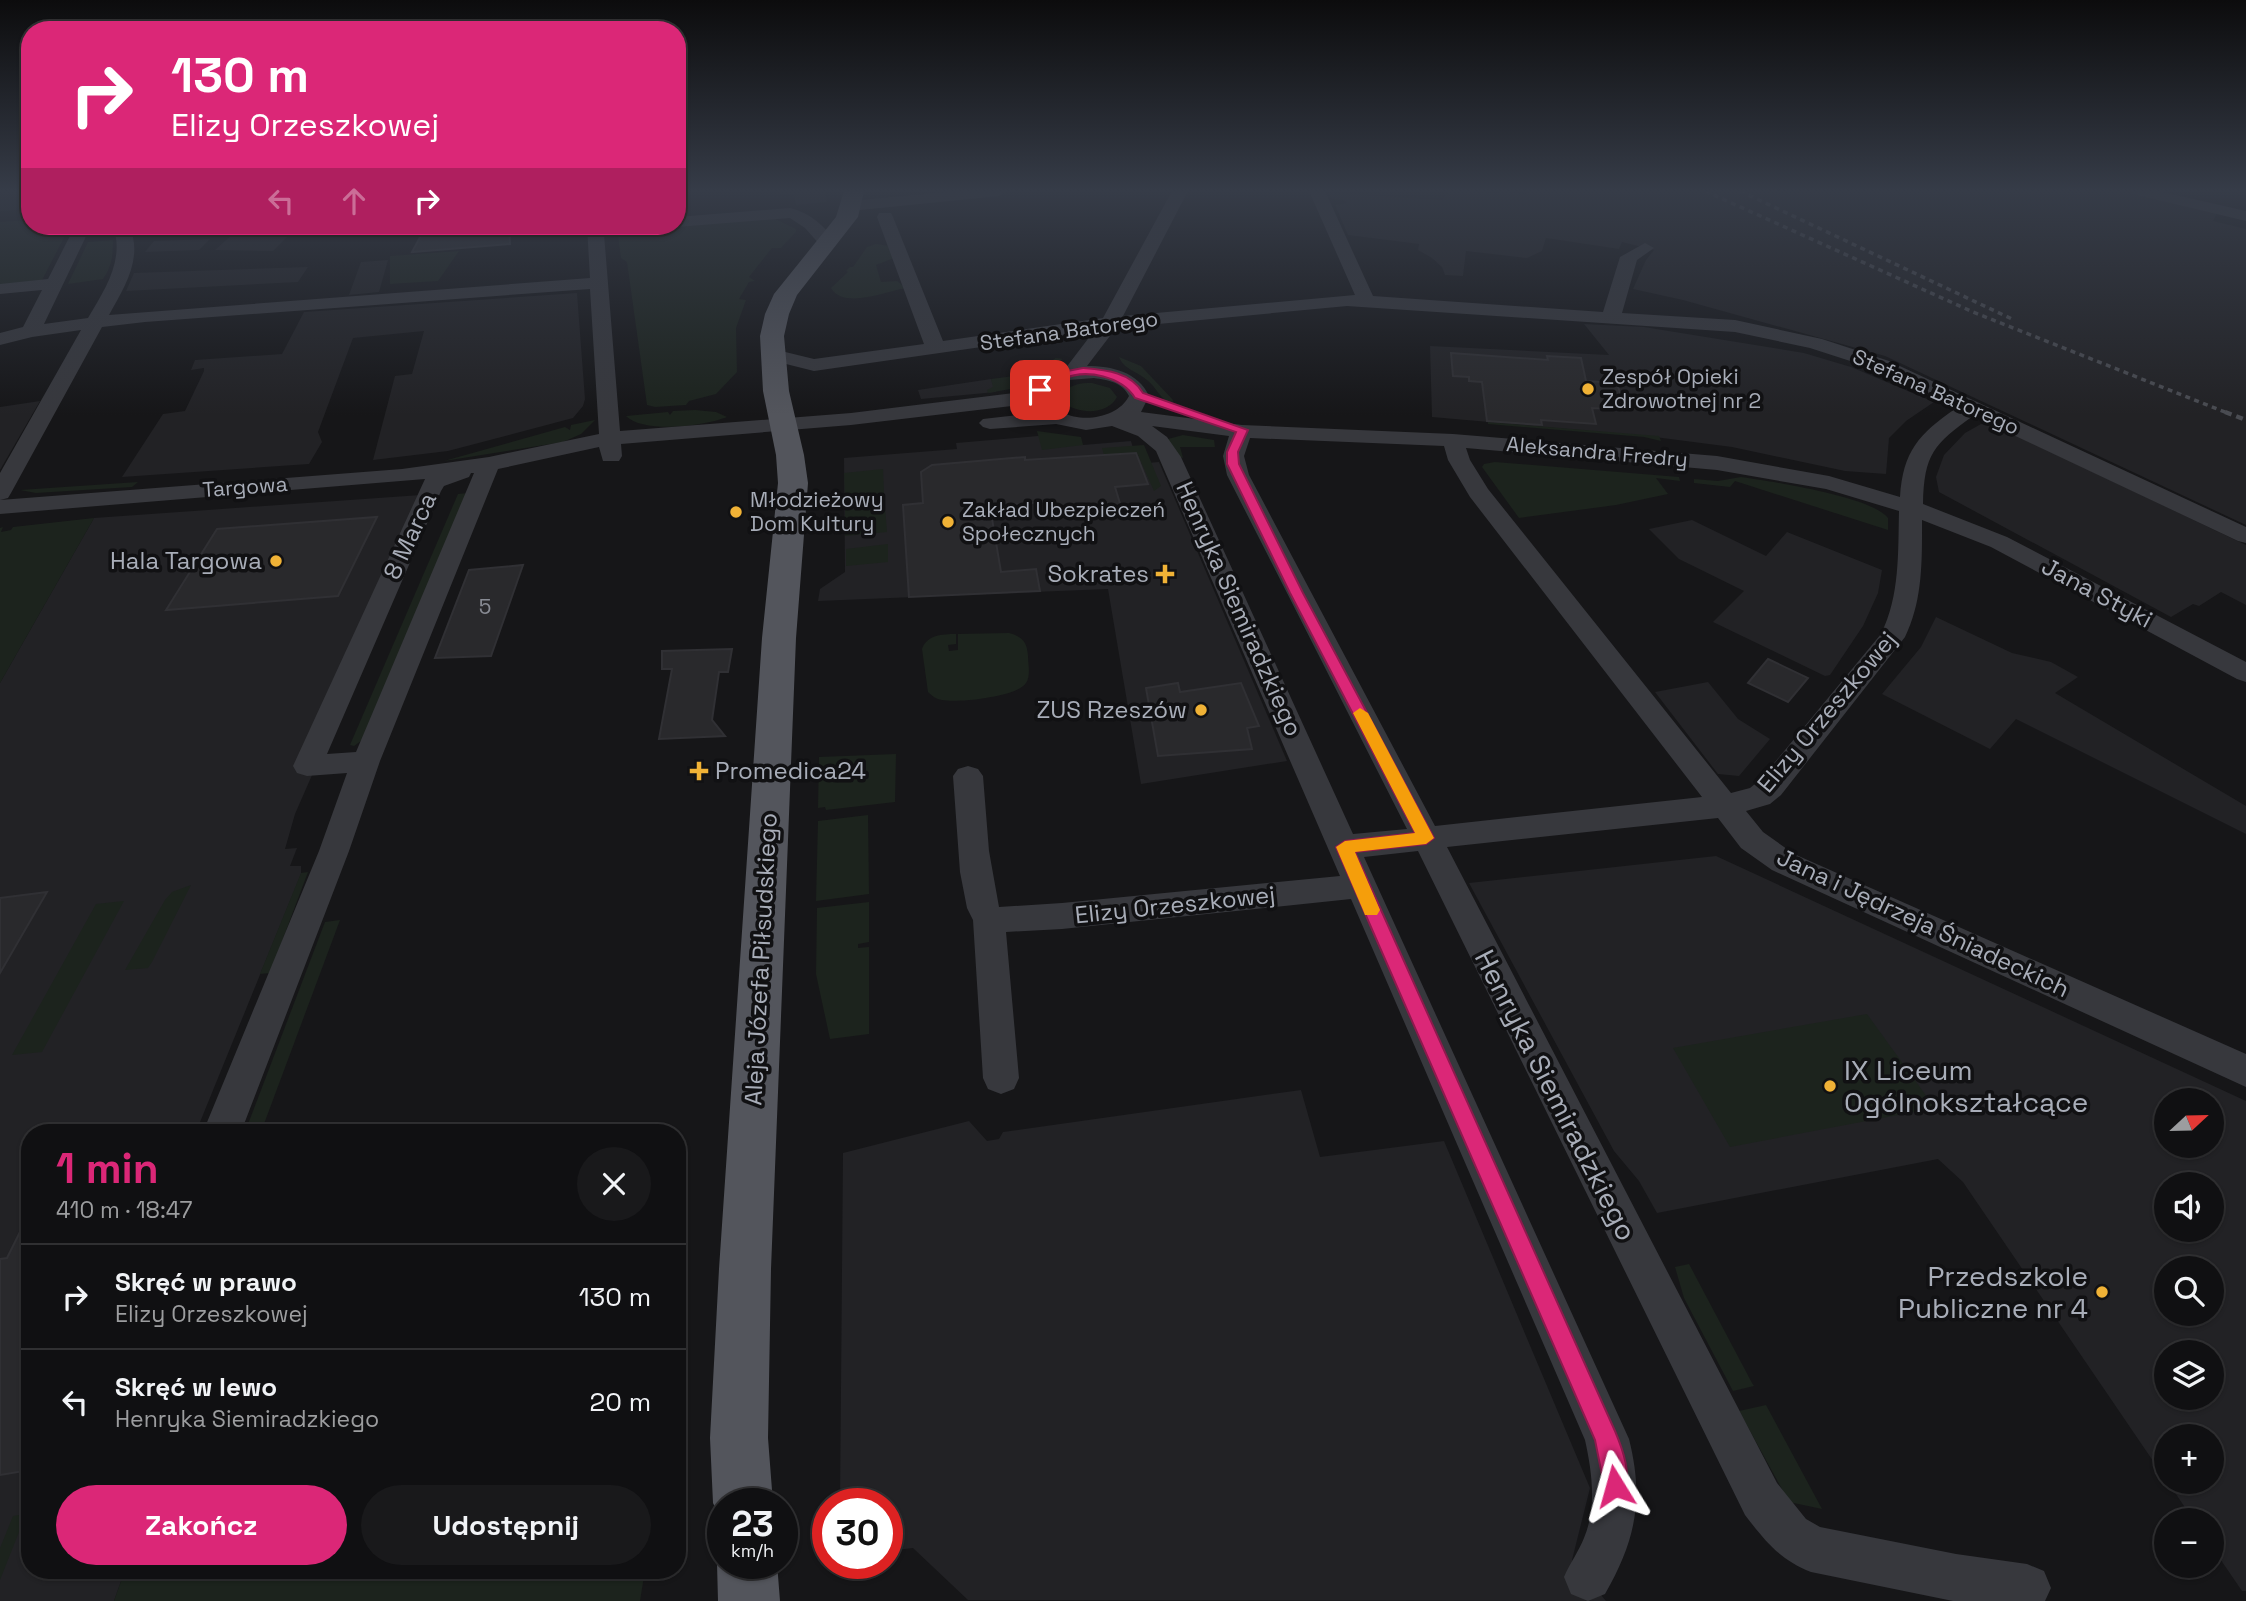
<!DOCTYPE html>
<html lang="pl">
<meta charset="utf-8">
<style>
body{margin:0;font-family:"Space Grotesk",sans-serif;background:#19191b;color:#f1f3f6;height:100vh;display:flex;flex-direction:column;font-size:26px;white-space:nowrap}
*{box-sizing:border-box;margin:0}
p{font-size:23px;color:#9c9d9f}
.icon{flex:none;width:38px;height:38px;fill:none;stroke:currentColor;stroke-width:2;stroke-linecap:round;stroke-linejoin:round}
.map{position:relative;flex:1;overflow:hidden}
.panel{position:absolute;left:21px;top:1124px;width:665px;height:455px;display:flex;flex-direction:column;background:#101012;border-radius:28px;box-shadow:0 2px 5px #0004,0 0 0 2px #303032}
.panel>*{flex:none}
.guide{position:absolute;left:21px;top:21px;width:665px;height:214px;border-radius:28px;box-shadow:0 2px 5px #0004,0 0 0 2px #303032;background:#db2777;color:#fff;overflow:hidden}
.needle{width:46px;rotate:68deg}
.tools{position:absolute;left:2154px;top:1088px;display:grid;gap:14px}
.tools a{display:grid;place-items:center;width:70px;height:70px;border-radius:50%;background:#101012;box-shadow:0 2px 5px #0004,0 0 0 2px #303032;font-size:35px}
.speed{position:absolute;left:707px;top:1488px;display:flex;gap:14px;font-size:35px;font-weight:700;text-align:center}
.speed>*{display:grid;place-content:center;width:91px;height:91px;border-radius:50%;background:#101012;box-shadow:0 2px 5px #0004,0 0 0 2px #303032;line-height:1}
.speed small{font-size:18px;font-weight:400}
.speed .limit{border:10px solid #d22;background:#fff;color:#111}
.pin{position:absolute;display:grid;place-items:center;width:60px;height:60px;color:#fff;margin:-30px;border-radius:14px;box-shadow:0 4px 10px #0006}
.me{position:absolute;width:77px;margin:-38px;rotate:352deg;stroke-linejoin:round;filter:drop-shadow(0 0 5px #0008)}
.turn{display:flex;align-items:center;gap:24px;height:147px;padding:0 35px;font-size:32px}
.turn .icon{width:91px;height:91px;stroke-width:2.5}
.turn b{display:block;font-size:49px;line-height:60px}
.lanes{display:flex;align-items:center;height:66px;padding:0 35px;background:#0003;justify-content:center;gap:35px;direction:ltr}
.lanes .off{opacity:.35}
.round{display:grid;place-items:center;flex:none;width:74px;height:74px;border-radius:37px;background:#19191b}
.head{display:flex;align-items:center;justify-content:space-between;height:119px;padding:0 35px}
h1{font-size:42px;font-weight:700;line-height:52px;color:#db2777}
.primary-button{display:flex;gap:14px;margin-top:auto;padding:14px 35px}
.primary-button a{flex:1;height:80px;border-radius:42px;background:#db2777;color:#fff;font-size:28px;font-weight:700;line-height:80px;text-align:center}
.primary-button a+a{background:#19191b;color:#f1f3f6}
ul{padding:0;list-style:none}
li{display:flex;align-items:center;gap:21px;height:105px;padding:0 35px;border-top:2px solid #303032}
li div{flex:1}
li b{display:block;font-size:26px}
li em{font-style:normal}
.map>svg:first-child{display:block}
.built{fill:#222225;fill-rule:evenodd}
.green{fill:#1c231d}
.building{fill:#29292c;stroke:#303034;stroke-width:2}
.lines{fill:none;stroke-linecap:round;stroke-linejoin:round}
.minor{fill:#37383d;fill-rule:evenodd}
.major{fill:#53555c;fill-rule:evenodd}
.rail-far1{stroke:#4a4c52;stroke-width:3.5;stroke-dasharray:5 4.5;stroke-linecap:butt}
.rail{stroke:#4a4c52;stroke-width:4.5;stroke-dasharray:7 5;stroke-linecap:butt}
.route{fill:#db2777;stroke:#8e194d;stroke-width:2}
.slow{fill:#f59e0b}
.poi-dot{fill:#f0b236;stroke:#111113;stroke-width:2.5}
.labels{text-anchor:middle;stroke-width:7;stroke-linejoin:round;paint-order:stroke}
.far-street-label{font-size:21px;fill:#a8adb8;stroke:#111113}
.far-poi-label{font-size:21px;fill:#a8adb8;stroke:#111113;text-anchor:start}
.number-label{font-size:21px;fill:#888b94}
.street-label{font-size:24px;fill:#a8adb8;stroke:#111113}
.poi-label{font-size:24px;fill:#a8adb8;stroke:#111113;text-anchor:end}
.near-poi-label{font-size:28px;fill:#a8adb8;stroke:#111113;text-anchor:start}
.near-street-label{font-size:28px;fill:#a8adb8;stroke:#111113}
</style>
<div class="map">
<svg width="2246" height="1601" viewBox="0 0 2246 1601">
<rect width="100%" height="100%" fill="#161618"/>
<!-- built -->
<g class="built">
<path d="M0,191H30V209L0,211Z"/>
<path d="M779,191H825L827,202L796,205L794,194L779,195Z"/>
<path d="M1449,191L1498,193V191L1527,194L1525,191H2126L2217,213L2213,221L2246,229V525L1885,356L1683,300L1633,289L1646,260L1654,250L1622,242L1619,249L1546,238L1542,251L1527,258L1466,251L1463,276L1445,275L1442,267L1432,258L1418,250L1419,244L1348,235L1335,205L1347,203L1344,200L1332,199L1329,193L1442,200Z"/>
<path d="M135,226H226L140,235Z"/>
<path d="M296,229V233L290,234L273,251L215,250L234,233Z"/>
<path d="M210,239L199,250L145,252L154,241Z"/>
<path d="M388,260L379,292L349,295L361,262Z"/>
<path d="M308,267L298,282L126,291L134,273Z"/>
<path d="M577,293L585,399L583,406L573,418L448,451L373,460L395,376L412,374L424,331L353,338L318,432L322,442L309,464L122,477L163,414L185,411L204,371V368L191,370L195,360L282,354L304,312Z"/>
<path d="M1584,324L1644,327L1804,353L1851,367L1934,402L1906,421L1889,438L1886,474L1845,471L1732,447L1647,436L1432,417L1430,346L1609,355Z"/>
<path d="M991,379L996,392L921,399L918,390Z"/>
<path d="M40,401L0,470V407Z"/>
<path d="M1981,424L1997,426L2246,545V605L2221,592L2199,606L2193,604L2171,617L1939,492L1936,477L1944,455L1965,433Z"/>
<path d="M1038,436H1065L1083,445L1131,441L1133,448L1148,463L1159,462L1287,761L1141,784L1108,589L818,601L820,589L845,572L844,458L957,449L956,443Z"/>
<path d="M435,494L295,814L285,849L297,848L290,866H301V874L196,1132H30V1570H125L114,1601H0V683L94,518Z"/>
<path d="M1692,520L1766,556L1787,532L1882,570L1878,593L1863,626L1830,675L1825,676L1713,622L1744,591L1679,559L1649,529Z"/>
<path d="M1936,617L2012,653L2051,662L2078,677L2055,693L2246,806V834L2016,719L1990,749L1882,694L1921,647Z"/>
<path d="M1708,682L1738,719L1770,739L1739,776L1718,774L1655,692Z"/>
<path d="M1716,856L2246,1101V1591H2242L2212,1547V1521H2194L2168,1482H2212V1437H2166V1480L1963,1182L1938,1159L1657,1213L1639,1181L1614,1151L1469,883ZM2166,1101H2212V1146H2166ZM2166,1185H2212V1230H2166ZM2166,1269H2212V1314H2166ZM2166,1353H2212V1398H2166Z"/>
<path d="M1301,1090L1320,1157L1444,1141L1590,1488L1572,1560L1606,1601L968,1600L913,1548L887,1551V1503H840L843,1153L969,1121L987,1141L999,1139L1003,1132Z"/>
</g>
<!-- green -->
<g class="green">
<path d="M773,218L796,229V232L781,248H772L749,277L755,281L749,282L739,299L746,300L736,328L737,372L716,394L689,401L686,405L655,407L647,405L627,262L621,258L618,236L628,231Z"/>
<path d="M30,220V226H70L41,282L0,286V222Z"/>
<path d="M113,240C113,255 112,266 103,279L68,284L88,242Z"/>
<path d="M876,244L890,246L894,258L876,265L881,282L897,281L906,288C886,291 844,310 831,288L848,272L846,271L850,267H853L867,247Z"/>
<path d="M459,251L438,281L390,284V256Z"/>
<path d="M1119,357L1141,366L1173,400L1172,405C1159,398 1157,388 1147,380C1137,371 1124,370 1119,357Z"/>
<path d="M1056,358L1063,359L1036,373L1016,388L988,393L987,390L993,387L991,379L1029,374Z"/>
<path d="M1092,383L1110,388L1117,397C1107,416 1077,414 1063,402L1062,394C1070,384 1081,383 1092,383Z"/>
<path d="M695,410L716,412L727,417C705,426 644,434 626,416L668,412L670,415L673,411Z"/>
<path d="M595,420L581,434L563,442L444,461L565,427L570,430L571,425Z"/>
<path d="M1488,422L1659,436L1661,441L1644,437L1488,424Z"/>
<path d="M1037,431L1081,437L1083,445L1042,450Z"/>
<path d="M1183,435L1214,440L1215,447H1180L1183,458L1176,455L1168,439Z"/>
<path d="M1144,445L1161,486L1154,491L1137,453L1104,455L1102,448Z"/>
<path d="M1495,462L1679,477L1680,481L1656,478L1668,494L1616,505L1519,518L1482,467L1484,464Z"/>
<path d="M883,469L884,493L845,496L844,473Z"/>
<path d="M1741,477C1770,481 1873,497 1888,518V530L1735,481L1730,487L1694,483V479L1718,481Z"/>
<path d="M138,482L132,487L36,493L20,490Z"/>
<path d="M469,493L365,738L354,746L350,745L458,494Z"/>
<path d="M885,507L887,532L845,536V510Z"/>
<path d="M94,518L0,683V528L3,527L1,532L11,530L13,527Z"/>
<path d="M888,544V562L846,566V549Z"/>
<path d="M1009,633C1023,637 1027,642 1028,656C1028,664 1031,676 1026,683C1017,697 958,703 942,700C936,699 932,696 928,692L922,649C927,635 942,634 956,634V644L948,645L949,651L958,650V634Z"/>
<path d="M896,754L895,802L826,810L825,807L818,808L819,757Z"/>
<path d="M868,815L869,894L816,901L818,821Z"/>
<path d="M308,872L270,973L260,974L301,873Z"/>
<path d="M191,885L152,962L148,968L125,970L165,900L172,892Z"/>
<path d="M124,901L42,1052L12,1055L96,904Z"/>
<path d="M869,902V942L858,944V948L869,947V1034L830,1039L816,974L817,908Z"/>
<path d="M340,920L261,1132H245L325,922Z"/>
<path d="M1867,1014L1935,1108L1730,1147L1673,1048Z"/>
<path d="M1689,1264L1752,1383L1754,1386L1733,1391L1684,1298L1675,1267Z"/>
<path d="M1766,1405L1822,1509L1789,1502L1739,1411Z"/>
<path d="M19,1515L23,1522L0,1580V1548L13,1516Z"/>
<path d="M125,1570H645L640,1601H114Z"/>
</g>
<!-- building -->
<g class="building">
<path d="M426,226H509L510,244L412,252Z"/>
<path d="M1451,353L1548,360L1547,356L1581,358L1586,381L1617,383L1625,410L1592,408L1596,424L1541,420L1542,425L1487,421L1482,382L1469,381V377L1453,376Z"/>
<path d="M1136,453L1148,484L1115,487L1122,510L1056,516L1052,501L990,507L1001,572L1036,569L1040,591L909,597L903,505L923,503L921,472L932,465L1025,457V460Z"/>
<path d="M377,517L338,596L166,610L217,529Z"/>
<path d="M523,565L491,656L435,658L469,570Z"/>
<path d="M732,649L728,672H719L712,720L725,736L659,739L672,669H662V651Z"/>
<path d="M1768,659L1808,678L1788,702L1748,683Z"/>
<path d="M1178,683L1180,692L1241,683L1259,726L1247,728L1252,749L1158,756L1146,688Z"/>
<path d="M47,892L0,973V898Z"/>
<path d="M30,1212V1470L0,1475V1259L7,1258Z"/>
</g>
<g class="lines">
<!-- minor -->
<g class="minor">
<path d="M956,191H1007L999,196L850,211L842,206L850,201Z"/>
<path d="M1172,191H1188L1123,316L1355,295L1309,191H1325L1373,296L1603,312L1620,257L1645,243L1654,248L1637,260L1622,313L1735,320L1822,339L1889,361L2246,527V543L2238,541L1973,416C1934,444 1924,454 1923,504L2007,537L2246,662V682L2237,679L1991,547L1922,520C1922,560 1923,600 1905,637L1781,795L1770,804L1746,811L1763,832L1794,854L2246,1054V1087L1772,870L1741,848L1718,818L1447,847L1777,1483L1806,1519L1820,1527L1956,1554L2027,1564L2044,1571L2051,1588L2045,1601H1953L1811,1572C1779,1559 1766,1542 1745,1515L1418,851L1364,857L1629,1439C1644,1499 1636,1540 1605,1594L1588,1601L1571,1594L1564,1577C1570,1563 1579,1551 1584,1538C1597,1507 1592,1472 1585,1440L1351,899L1062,929L1006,932L1019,1078L1014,1089L1001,1094L988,1089L983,1078L973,920L967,908L960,872L953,776L958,769L968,766L978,769L983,776L989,851L999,907L1062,903L1340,876L1156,451L1138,436L1112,426L1086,430L1056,424L990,429L983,427L979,423L983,419L1035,413L1029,404L851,425L621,444L622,456L619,461H603L599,447L498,469L380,761L349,851L241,1132H203L319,851L347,773L307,776L297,773L293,766L425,479L0,514V500L402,469L489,457L599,434L590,289L145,322L102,327L11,493L8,498L0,500V473L81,330L32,337L0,345V333L23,327L42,290L0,294V284L48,279L75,226H91L44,324L88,318C105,289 125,260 113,226H129C144,257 124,288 109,315L590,278L587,226H647L639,231L604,234L620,431L851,413L1030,391L1040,379L1065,369L1094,331L814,371L766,359L763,355L773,349L814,359L924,344L877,217L879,213H891L893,217L943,341L1103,318ZM1347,306L1735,332L1810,348L1875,369L1955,409C1919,434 1903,451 1900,497L1829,476L1717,456L1453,434L1242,425L1141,412L1149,396C1138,372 1112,366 1087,366L1116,328ZM1094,378C1108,380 1122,382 1129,396C1115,424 1059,426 1047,396L1054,387L1069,380ZM1152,426L1229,436L1223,456L1227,475L1407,829L1353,834L1181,457L1167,437ZM1250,438L1444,446L1448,460L1470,497L1702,797L1435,826L1249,475L1244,456ZM1466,448L1717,470L1826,489L1899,511C1898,552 1900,596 1881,634L1761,779L1750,788L1731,793L1488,489L1470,460ZM471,473H474L356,752L327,754L441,491L444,486L469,477Z"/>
<path d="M2131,191H2158L2246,211V221L2133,194Z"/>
<path d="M790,208C811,213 824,226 837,243L834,247H822L805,228L790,218L677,227L672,226H677V217Z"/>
</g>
<!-- major -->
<g class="major">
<path d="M844,191H864L858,217L797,295L789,314L784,336L789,391L804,455L808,483L796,638L771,1269L768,1438L773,1503H723V1524L713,1503L710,1438L719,1269L762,638L778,483L776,455L763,391L760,336L765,314L774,294L836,217Z"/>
<path d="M723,1548V1563H777L780,1601H718L717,1563Z"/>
</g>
<!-- rail-far1 -->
<g class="rail-far1">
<path d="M1705,191L1973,312L2230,414"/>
<path d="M1740,191L2012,319"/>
</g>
<!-- rail -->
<path class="rail" d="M2225,412L2246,420"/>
</g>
<!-- sky -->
<linearGradient id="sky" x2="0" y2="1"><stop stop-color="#0c0c0d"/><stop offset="0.46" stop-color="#363c48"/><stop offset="1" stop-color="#363c48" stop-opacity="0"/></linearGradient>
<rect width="2246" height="415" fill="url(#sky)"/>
<!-- route -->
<path class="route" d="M1083,368C1106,370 1131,372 1143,393L1248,430L1238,452L1239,464L1303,593L1434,838L1426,844L1355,852L1615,1431C1623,1450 1632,1475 1624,1495L1615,1498L1606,1495L1595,1440L1336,847L1345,841L1415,833L1290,593L1227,464V452L1236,432L1135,398C1122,377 1087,368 1063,379C1056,382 1050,388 1044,392L1034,390L1057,373Z"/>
<!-- slow -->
<path class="slow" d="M1360,708L1368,713L1434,838L1426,844L1355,852L1380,910L1377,915H1365L1363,910L1336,847L1345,841L1415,833L1353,713Z"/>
<!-- markers -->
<g class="poi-dot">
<circle cx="1588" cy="389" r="7"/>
<circle cx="736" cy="512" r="7"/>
<circle cx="948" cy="522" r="7"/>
<circle cx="276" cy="561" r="7"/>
<path d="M1161.5 563.5h7v7h7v7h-7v7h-7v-7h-7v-7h7z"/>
<circle cx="1201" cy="710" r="7"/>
<path d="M695.5 760.5h7v7h7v7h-7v7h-7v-7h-7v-7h7z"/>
<circle cx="1830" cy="1086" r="7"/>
<circle cx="2102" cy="1292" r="7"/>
</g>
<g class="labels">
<!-- far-street labels -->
<g class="far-street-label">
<text transform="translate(1069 331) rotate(-8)" y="7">Stefana Batorego</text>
<text transform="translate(1936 392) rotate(24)" y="7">Stefana Batorego</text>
<text transform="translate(1597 452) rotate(5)" y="7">Aleksandra Fredry</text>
<text transform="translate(245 487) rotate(-4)" y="7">Targowa</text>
</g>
<!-- far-poi labels -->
<g class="far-poi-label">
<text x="1602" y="384">Zespół Opieki<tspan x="1602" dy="24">Zdrowotnej nr 2</tspan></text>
<text x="750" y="507">Młodzieżowy<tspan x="750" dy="24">Dom Kultury</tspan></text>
<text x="962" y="517">Zakład Ubezpieczeń<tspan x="962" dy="24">Społecznych</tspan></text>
</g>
<!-- number labels -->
<g class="number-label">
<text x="485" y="614">5</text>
</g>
<!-- street labels -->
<g class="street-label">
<text transform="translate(410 536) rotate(-65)" y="8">8 Marca</text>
<text transform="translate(2097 593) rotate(28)" y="8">Jana Styki</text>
<text transform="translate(1239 609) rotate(66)" y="8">Henryka Siemiradzkiego</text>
<text transform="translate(1827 712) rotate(-50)" y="8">Elizy Orzeszkowej</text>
<text transform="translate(1175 905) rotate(-6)" y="8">Elizy Orzeszkowej</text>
<text transform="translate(1923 923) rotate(25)" y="8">Jana i Jędrzeja Śniadeckich</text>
<text transform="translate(761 959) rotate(-87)" y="8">Aleja Józefa Piłsudskiego</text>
</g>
<!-- poi labels -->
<g class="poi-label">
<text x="262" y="569">Hala Targowa</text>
<text x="1149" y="582">Sokrates</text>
<text x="1187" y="718">ZUS Rzeszów</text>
<text x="715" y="779" text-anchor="start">Promedica24</text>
</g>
<!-- near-poi labels -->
<g class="near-poi-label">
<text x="1844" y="1080">IX Liceum<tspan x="1844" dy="32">Ogólnokształcące</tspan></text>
<text x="2088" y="1286" text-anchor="end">Przedszkole<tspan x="2088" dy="32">Publiczne nr 4</tspan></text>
</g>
<!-- near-street labels -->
<g class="near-street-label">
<text transform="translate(1556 1095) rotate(63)" y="10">Henryka Siemiradzkiego</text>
</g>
</g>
</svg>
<div class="tools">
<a><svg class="needle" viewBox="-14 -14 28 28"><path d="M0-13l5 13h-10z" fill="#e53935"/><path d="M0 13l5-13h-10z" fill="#9c9d9f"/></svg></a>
<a><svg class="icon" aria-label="sound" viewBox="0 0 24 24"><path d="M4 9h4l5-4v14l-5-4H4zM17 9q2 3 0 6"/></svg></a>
<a><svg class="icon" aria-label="search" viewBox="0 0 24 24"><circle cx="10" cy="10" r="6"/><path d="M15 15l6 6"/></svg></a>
<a><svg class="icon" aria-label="layers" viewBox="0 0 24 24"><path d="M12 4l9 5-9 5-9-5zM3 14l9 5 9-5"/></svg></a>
<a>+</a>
<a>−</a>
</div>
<div class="speed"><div>23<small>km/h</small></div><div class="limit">30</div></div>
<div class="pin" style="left:1040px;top:390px;background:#d93025"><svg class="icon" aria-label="arrive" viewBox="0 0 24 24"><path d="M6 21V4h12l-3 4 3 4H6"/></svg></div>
<svg class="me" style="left:1615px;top:1486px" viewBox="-20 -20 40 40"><path d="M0-17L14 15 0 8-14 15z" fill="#db2777" stroke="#fff" stroke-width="4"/></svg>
<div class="guide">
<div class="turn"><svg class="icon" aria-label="right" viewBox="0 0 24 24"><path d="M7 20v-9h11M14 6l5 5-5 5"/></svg><div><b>130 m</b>Elizy Orzeszkowej</div></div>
<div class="lanes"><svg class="icon off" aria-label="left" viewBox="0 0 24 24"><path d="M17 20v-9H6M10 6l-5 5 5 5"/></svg><svg class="icon off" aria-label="ahead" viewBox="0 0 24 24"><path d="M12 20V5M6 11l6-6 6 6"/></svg><svg class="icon" aria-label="right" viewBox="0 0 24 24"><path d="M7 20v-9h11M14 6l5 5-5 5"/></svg></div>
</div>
<section class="panel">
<div class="head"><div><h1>1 min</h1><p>410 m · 18:47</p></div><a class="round"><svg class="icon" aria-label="close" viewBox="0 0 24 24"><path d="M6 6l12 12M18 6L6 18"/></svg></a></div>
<ul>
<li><svg class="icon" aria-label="right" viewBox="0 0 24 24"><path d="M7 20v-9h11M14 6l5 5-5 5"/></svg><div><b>Skręć w prawo</b><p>Elizy Orzeszkowej</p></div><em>130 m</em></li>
<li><svg class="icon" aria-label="left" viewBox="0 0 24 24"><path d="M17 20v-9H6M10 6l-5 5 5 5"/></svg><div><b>Skręć w lewo</b><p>Henryka Siemiradzkiego</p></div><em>20 m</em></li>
</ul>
<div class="primary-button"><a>Zakończ</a><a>Udostępnij</a></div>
</section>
</div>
